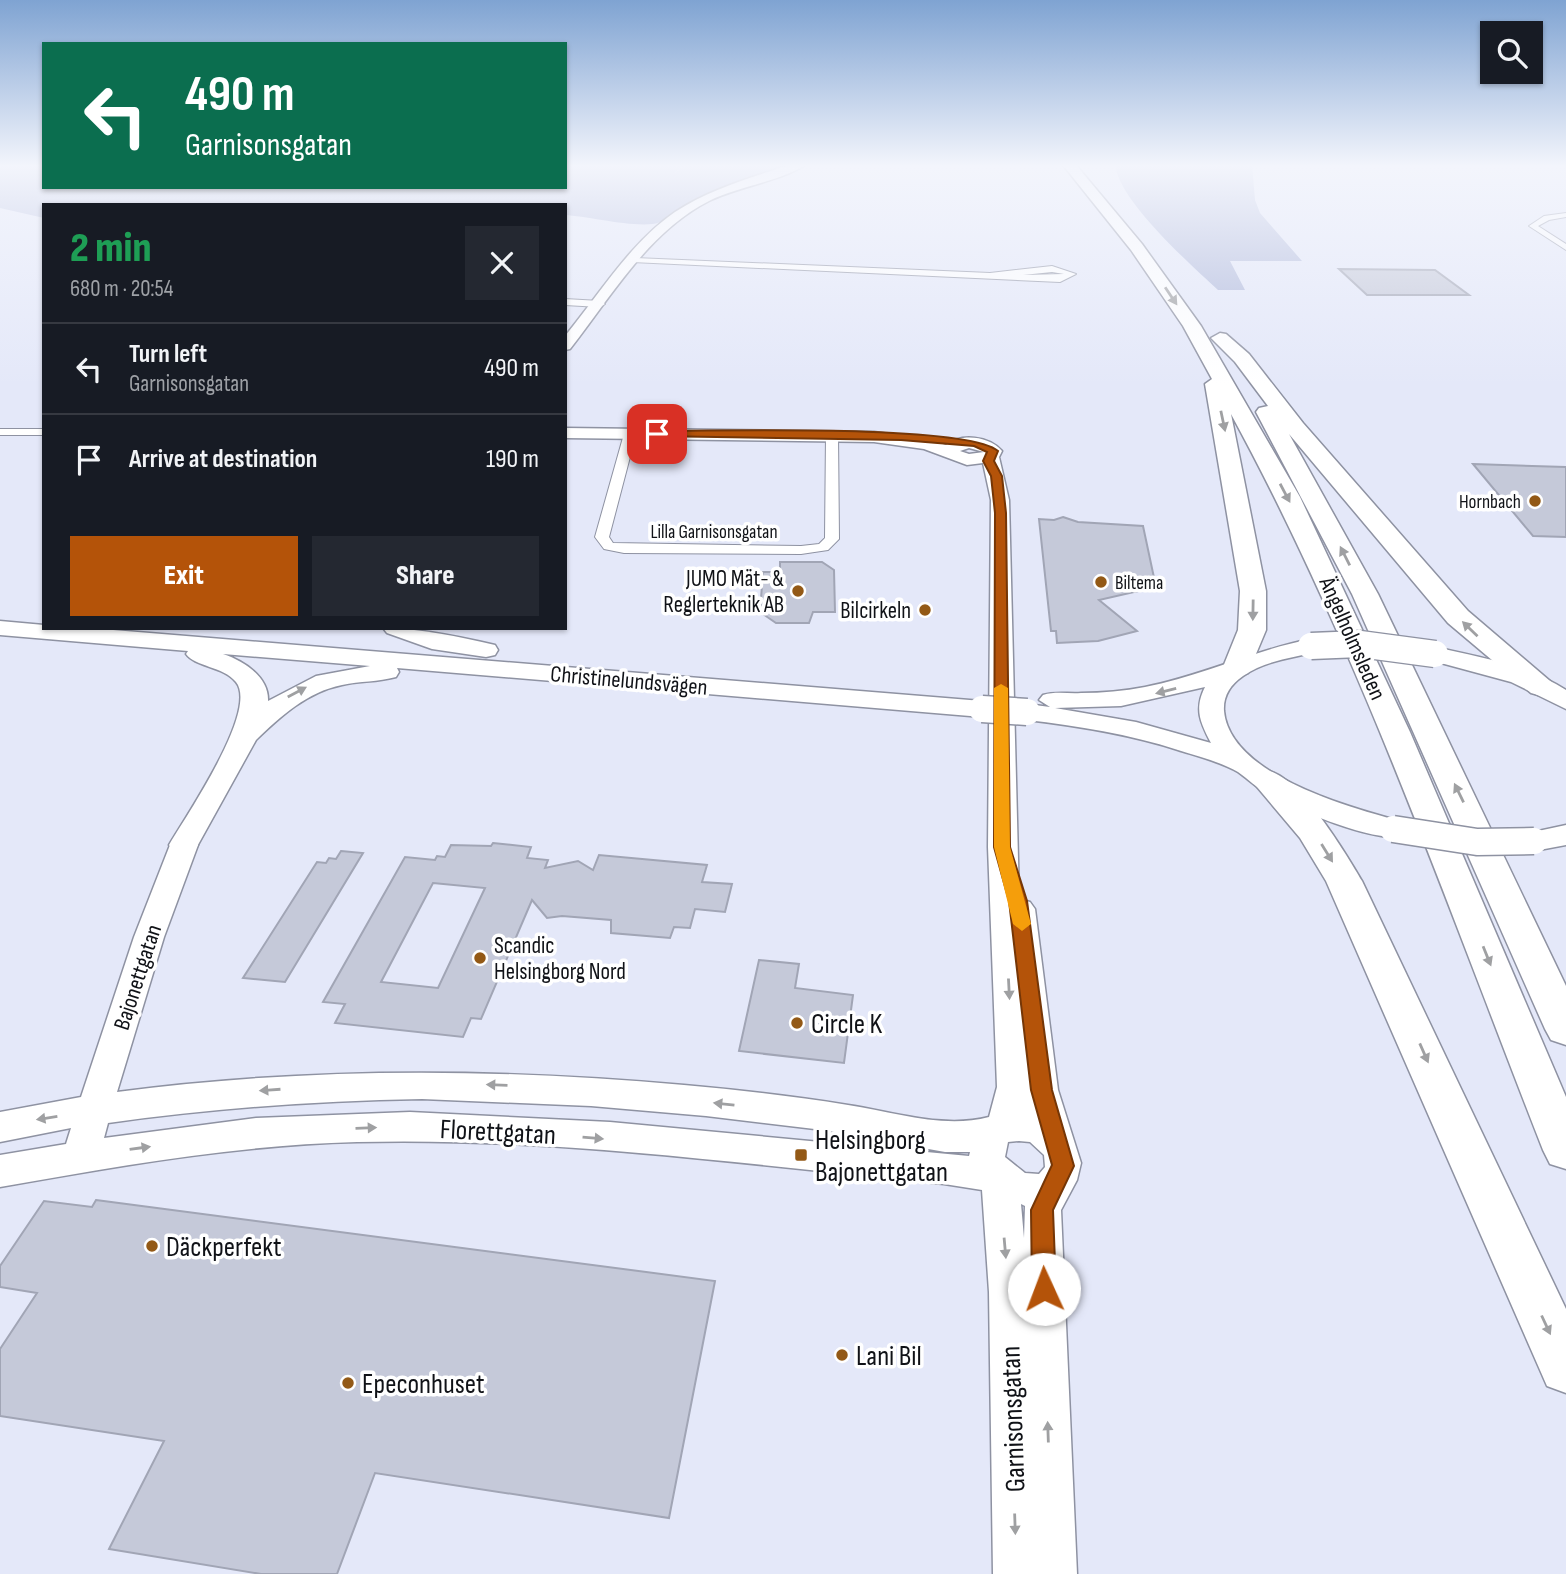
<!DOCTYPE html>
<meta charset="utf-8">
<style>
body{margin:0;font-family:"Sofia Sans Condensed",sans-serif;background:#242831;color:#f1f3f6;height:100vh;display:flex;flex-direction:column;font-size:26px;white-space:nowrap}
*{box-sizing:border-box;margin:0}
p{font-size:23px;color:#9ea1a6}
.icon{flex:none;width:38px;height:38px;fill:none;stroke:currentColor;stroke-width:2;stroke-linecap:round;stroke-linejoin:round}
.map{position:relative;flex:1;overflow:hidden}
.side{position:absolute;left:42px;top:203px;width:525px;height:427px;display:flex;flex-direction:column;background:#171b24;border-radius:0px;box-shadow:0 2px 5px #0004}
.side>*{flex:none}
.hud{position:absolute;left:42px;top:42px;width:525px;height:147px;border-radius:0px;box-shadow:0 2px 5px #0004;background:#0b6e4f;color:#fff;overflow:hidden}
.tools{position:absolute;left:1480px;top:21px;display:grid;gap:14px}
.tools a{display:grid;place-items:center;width:63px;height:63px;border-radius:0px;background:#171b24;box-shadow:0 2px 5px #0004;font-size:35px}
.pin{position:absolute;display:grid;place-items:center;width:60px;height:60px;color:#fff;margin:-30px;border-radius:14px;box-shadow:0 4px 10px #0006}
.me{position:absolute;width:77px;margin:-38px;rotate:358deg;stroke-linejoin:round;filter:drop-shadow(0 0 5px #0008)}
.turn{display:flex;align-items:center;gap:24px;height:147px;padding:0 28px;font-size:32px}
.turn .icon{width:91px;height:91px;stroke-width:2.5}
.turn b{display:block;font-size:49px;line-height:60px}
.round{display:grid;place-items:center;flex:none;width:74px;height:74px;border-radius:0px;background:#242831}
.headline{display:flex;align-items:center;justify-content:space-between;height:119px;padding:0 28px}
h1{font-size:42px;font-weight:800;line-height:52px;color:#1e9e55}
.action{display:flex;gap:14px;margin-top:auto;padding:14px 28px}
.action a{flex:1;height:80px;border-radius:0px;background:#b45309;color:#fff;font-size:28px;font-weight:800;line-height:80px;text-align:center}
.action a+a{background:#242831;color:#f1f3f6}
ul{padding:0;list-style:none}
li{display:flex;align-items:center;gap:21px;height:91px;padding:0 28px;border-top:2px solid #363941}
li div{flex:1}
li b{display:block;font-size:26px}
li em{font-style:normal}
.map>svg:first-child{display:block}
.green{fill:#b0b9db}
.building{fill:#c5c9d9;stroke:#a1a5b5;stroke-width:2;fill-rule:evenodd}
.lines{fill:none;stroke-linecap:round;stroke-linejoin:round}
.street-casing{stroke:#8e92a2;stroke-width:2}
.secondary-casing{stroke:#8e92a2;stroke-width:3}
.primary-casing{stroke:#8e92a2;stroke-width:3}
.highway-casing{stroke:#8e92a2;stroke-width:3}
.street{fill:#fff;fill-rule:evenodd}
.secondary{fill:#fff;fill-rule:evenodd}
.primary{fill:#fff;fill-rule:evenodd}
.highway{fill:#fff;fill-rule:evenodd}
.primary-bridge-casing{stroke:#8e92a2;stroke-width:29;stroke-linecap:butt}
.primary-bridge{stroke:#fff;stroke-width:26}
.oneway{fill:#9fa0a2}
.route{fill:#b45309;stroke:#753606;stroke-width:2}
.slow{fill:#f59e0b}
.poi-dot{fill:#935916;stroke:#fff;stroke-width:2.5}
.labels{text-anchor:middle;stroke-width:7;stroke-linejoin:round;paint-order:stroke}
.far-poi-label{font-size:19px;fill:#101217;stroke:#fff;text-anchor:end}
.far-street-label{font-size:19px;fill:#101217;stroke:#fff}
.poi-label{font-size:23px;fill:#101217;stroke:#fff;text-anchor:end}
.street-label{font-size:23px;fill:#101217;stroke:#fff}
.near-poi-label{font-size:28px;fill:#101217;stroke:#fff;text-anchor:start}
.near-street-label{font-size:28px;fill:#101217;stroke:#fff}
</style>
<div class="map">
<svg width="1566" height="1574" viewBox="0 0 1566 1574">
<rect width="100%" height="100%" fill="#e4e8f9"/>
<!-- green -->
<g class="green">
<path d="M0,165H44V187H565V165H685L671,175L687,165H789C759,176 726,184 697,199C684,205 673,216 660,222C642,230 588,216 565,215V205H44V218L0,208Z"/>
<path d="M1115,165H1252L1255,200L1260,213L1302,261H1230L1245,290H1218C1190,264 1120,202 1115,165Z"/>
</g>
<!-- building -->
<g class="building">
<path d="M1339,269L1435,270L1469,295H1367Z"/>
<path d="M1473,464L1566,467V537L1533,536Z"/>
<path d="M1063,517L1078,522L1143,526L1156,587L1099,600L1137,631L1098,641L1057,643L1056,631H1051L1039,519L1054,520Z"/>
<path d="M780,562H822L834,570L835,612H813L809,623H776L760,612L763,572H780Z"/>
<path d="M493,843L531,847L527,858L548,860L545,868L578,861L593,870L599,855L707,865L702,882L732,884L725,912L695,909L690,928L674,927L670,938L611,933V920L562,916L547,918L532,900L481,1019L471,1018L463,1037L335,1023L345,1004L323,1002L405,857L435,860L437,856L445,857L451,845L491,846ZM433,883L485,888L438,988L381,982Z"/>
<path d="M341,851L363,853L285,982L243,978L317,862L326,863L329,858L336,859Z"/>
<path d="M759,960L799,964L795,988L853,995L844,1063L739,1051Z"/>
<path d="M96,1200L715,1281L669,1518L375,1473L337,1574H261L109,1549L164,1441L0,1416V1349L37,1293L0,1287V1266L44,1201L92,1207Z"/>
</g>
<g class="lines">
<defs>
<g id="street">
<path d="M1566,213V217L1549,220L1538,226L1566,244V250L1529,226L1544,216Z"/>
<path d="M635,258L990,273L1052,266L1076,274L1060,282L632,262ZM1052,272L1064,274L1023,275Z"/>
<path d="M565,299L600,301L605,304L600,307L565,305Z"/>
<rect x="0" y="429" width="44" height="6"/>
<path d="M630,431L636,434L609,537L613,543L801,546L819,544L825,538L826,435L832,432L838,435L839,539L828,550L801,554L624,553L604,549L595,537L624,434Z"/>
</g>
<g id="secondary">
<path d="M789,165H805C781,181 737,187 709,201C648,232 611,297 570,349L565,350V336C599,295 630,243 675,212C710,189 750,178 789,165Z"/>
<path d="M565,428L874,432L927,439L946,445C961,433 989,436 1002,451L999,457L1009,500L1019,899L1030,902L1035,909L1058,1090L1081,1163L1077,1180L1061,1210L1077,1574H993L989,1292L982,1190L944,1184C750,1165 553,1137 357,1142C237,1145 118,1166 0,1187V1155L66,1144L71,1128L0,1142V1112L81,1097L134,937L170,845L174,838L184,836L194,838L198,845L164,937L117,1092C306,1067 495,1068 684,1085C739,1090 794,1096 848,1105C895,1112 943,1129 989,1117L997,1087L988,847L991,500L983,463L967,465L924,449L874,442L565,438ZM969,448L984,452L969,454L960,451ZM422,1099L591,1106L706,1116L823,1130L945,1152H970L969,1156L610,1122L410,1112L256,1118L104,1138L108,1123C213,1108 316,1101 422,1099ZM1019,1141L1030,1142L1044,1155L1045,1167L1039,1174L1025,1173L1005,1157L1008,1142ZM1021,1204L1025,1206L1024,1238Z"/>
</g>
<g id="primary">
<path d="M0,621L44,625V628H89L982,701L991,704L995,709L991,714L982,717L397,668L399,672L396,677C378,682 360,681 342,685C307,692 281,716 256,740L194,852L184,855L174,852L169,845C186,816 259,710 236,682C223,666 195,667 186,654L188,651L0,635ZM223,654L370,666L316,676L268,701C269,677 244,661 223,654Z"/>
<path d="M383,628C417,628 461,637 495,645L498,650L495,655L486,657L432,649L387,633Z"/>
<path d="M1311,639L1319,641L1323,646L1319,651C1294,658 1266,660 1243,676C1230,685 1223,696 1224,711C1230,776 1353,808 1403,822L1408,829L1403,836C1375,843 1294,809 1268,794C1257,788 1248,779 1238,772C1221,762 1197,756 1178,750C1129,734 1078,726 1027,720L1018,717L1014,712L1018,707L1027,704L1050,707L1039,700L1043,695C1056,691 1068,694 1081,693C1102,693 1124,691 1145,687C1202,676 1254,650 1311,639ZM1205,687C1194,709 1200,722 1211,743L1136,722L1055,708L1121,706Z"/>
<path d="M1435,647C1479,657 1527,665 1566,690V709L1511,682L1426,659L1423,654L1426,649Z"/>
<path d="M1566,825V845L1534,851L1524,848L1519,841L1524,834Z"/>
</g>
<g id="highway">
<path d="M1063,165H1076L1142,244L1201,326L1300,497L1410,732L1566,1097V1169L1550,1164L1543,1150C1446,903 1358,647 1231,414L1266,591V630L1248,673L1238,676L1228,673L1223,667L1238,630L1240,591L1205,384L1212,379L1183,326L1131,250Z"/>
<path d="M1220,333L1226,334L1249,354L1303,423L1468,611L1557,687L1553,693L1542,696L1531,693L1448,623L1289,434L1378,594L1566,986V1045L1551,1040L1545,1029L1352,594L1256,412L1259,408L1268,406L1235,362L1211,338Z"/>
<path d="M1269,771C1301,779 1345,852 1362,881L1566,1309V1393L1547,1386L1326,881L1300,838L1252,781L1257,774Z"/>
</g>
</defs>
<!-- street casing -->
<use href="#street" class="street-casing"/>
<!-- secondary casing -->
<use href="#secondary" class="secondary-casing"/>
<!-- primary casing -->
<use href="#primary" class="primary-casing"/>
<!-- highway casing -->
<use href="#highway" class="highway-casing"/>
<!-- street -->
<use href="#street" class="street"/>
<!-- secondary -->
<use href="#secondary" class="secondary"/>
<!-- primary -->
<use href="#primary" class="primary"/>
<!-- highway -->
<use href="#highway" class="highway"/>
<defs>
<g id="primary-bridge">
<path d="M1311,646L1360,644L1435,654"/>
<path d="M982,709L1027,712"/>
<path d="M1393,829L1477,842L1534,841"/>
</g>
</defs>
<!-- primary-bridge casing -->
<use href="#primary-bridge" class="primary-bridge-casing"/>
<!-- primary-bridge -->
<use href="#primary-bridge" class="primary-bridge"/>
</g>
<!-- one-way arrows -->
<defs><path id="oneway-solid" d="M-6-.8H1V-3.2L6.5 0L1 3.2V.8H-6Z" transform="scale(1.75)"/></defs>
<g class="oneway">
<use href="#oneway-solid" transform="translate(1171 296) rotate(56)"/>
<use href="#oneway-solid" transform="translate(1223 421) rotate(78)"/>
<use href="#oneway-solid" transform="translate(1285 493) rotate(62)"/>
<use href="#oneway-solid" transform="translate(1345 556) rotate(-117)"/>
<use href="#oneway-solid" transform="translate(1253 610) rotate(91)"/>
<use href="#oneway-solid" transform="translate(1470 629) rotate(-136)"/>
<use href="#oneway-solid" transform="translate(1166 691) rotate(166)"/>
<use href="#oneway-solid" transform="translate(297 692) rotate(-28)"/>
<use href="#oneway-solid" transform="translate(1459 793) rotate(-116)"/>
<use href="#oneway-solid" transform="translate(1327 853) rotate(58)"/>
<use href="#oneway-solid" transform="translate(1487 956) rotate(68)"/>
<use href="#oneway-solid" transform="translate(1009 989) rotate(87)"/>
<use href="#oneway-solid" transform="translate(1424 1053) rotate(66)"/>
<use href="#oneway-solid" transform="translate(497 1085) rotate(-178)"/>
<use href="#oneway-solid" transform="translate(270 1090) rotate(176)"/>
<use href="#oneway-solid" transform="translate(724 1104) rotate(-174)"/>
<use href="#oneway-solid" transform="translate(47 1118) rotate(171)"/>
<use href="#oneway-solid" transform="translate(366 1128) rotate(-2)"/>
<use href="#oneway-solid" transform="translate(593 1138) rotate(5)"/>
<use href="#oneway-solid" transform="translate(140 1148) rotate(-8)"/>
<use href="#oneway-solid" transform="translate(1005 1248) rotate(85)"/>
<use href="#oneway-solid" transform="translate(1546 1325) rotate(65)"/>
<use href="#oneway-solid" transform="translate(1048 1432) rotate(-92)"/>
<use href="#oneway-solid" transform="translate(1015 1524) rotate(88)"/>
</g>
<!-- sky -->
<linearGradient id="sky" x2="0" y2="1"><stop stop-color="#7fa3d2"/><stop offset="0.43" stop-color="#f3f5fc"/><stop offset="1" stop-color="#f3f5fc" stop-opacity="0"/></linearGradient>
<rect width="1566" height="386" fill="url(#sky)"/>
<!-- route -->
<path class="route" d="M657,431C713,431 967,424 998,451L994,461L1002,476L1006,513L1010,847L1027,901L1052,1090L1074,1166L1053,1210L1056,1289L1053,1297L1044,1301L1036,1297L1032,1289L1031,1210L1052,1165L1031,1090L1009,901L994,847L995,513L991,476L983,461L987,452L974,446L901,440L653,436V432Z"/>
<!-- slow -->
<path class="slow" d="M1001,684L1008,688L1010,847L1031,924L1022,931L1013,924L994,847V688Z"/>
<!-- markers -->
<g class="poi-dot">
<circle cx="1535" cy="501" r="7"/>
<circle cx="1101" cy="582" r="7"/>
<circle cx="798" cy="591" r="7"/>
<circle cx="925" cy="610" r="7"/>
<circle cx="480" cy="958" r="7"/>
<circle cx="797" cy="1023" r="7"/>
<rect x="794" y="1148" width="14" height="14" rx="3.5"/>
<circle cx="152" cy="1246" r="7"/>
<circle cx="842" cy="1355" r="7"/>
<circle cx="348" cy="1383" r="7"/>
</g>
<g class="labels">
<!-- far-poi labels -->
<g class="far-poi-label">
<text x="1521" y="508">Hornbach</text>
<text x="1115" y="589" text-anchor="start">Biltema</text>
</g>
<!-- far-street labels -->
<g class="far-street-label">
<text x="714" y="538">Lilla Garnisonsgatan</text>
</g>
<!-- poi labels -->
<g class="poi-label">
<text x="784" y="586">JUMO Mät- &amp;<tspan x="784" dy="26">Reglerteknik AB</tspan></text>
<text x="911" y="618">Bilcirkeln</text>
<text x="494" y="953" text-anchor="start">Scandic<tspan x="494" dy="26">Helsingborg Nord</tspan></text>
</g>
<!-- street labels -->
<g class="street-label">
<text transform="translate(1353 638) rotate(66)" y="8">Ängelholmsleden</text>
<text transform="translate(629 680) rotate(5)" y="8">Christinelundsvägen</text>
<text transform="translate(137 977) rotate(-72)" y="8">Bajonettgatan</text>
</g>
<!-- near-poi labels -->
<g class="near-poi-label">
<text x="811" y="1033">Circle K</text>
<text x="815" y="1149">Helsingborg<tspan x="815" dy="32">Bajonettgatan</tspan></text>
<text x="166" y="1256">Däckperfekt</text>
<text x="856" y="1365">Lani Bil</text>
<text x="362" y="1393">Epeconhuset</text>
</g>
<!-- near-street labels -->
<g class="near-street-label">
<text transform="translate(498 1131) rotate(3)" y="10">Florettgatan</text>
<text transform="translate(1012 1419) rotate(-92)" y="10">Garnisonsgatan</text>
</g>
</g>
</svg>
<div class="tools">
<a><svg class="icon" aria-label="search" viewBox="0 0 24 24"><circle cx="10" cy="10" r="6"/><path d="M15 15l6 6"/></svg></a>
</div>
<div class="pin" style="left:657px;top:434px;background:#d93025"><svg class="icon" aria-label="arrive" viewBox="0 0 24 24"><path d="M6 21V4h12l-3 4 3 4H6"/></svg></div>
<svg class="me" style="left:1044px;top:1289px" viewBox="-20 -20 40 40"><circle r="19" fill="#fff"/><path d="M0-13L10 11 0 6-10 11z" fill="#b45309"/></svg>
<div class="hud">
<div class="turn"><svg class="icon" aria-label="left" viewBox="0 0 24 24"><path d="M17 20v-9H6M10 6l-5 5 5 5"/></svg><div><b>490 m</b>Garnisonsgatan</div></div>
</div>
<section class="side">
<div class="headline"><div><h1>2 min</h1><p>680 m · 20:54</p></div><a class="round"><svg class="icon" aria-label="close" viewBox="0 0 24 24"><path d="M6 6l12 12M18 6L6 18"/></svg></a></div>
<ul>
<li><svg class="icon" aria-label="left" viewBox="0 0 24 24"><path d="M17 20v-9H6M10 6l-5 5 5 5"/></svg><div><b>Turn left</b><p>Garnisonsgatan</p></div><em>490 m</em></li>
<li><svg class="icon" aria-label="arrive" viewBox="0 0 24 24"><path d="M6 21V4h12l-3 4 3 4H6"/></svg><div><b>Arrive at destination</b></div><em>190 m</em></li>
</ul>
<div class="action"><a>Exit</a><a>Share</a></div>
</section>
</div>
